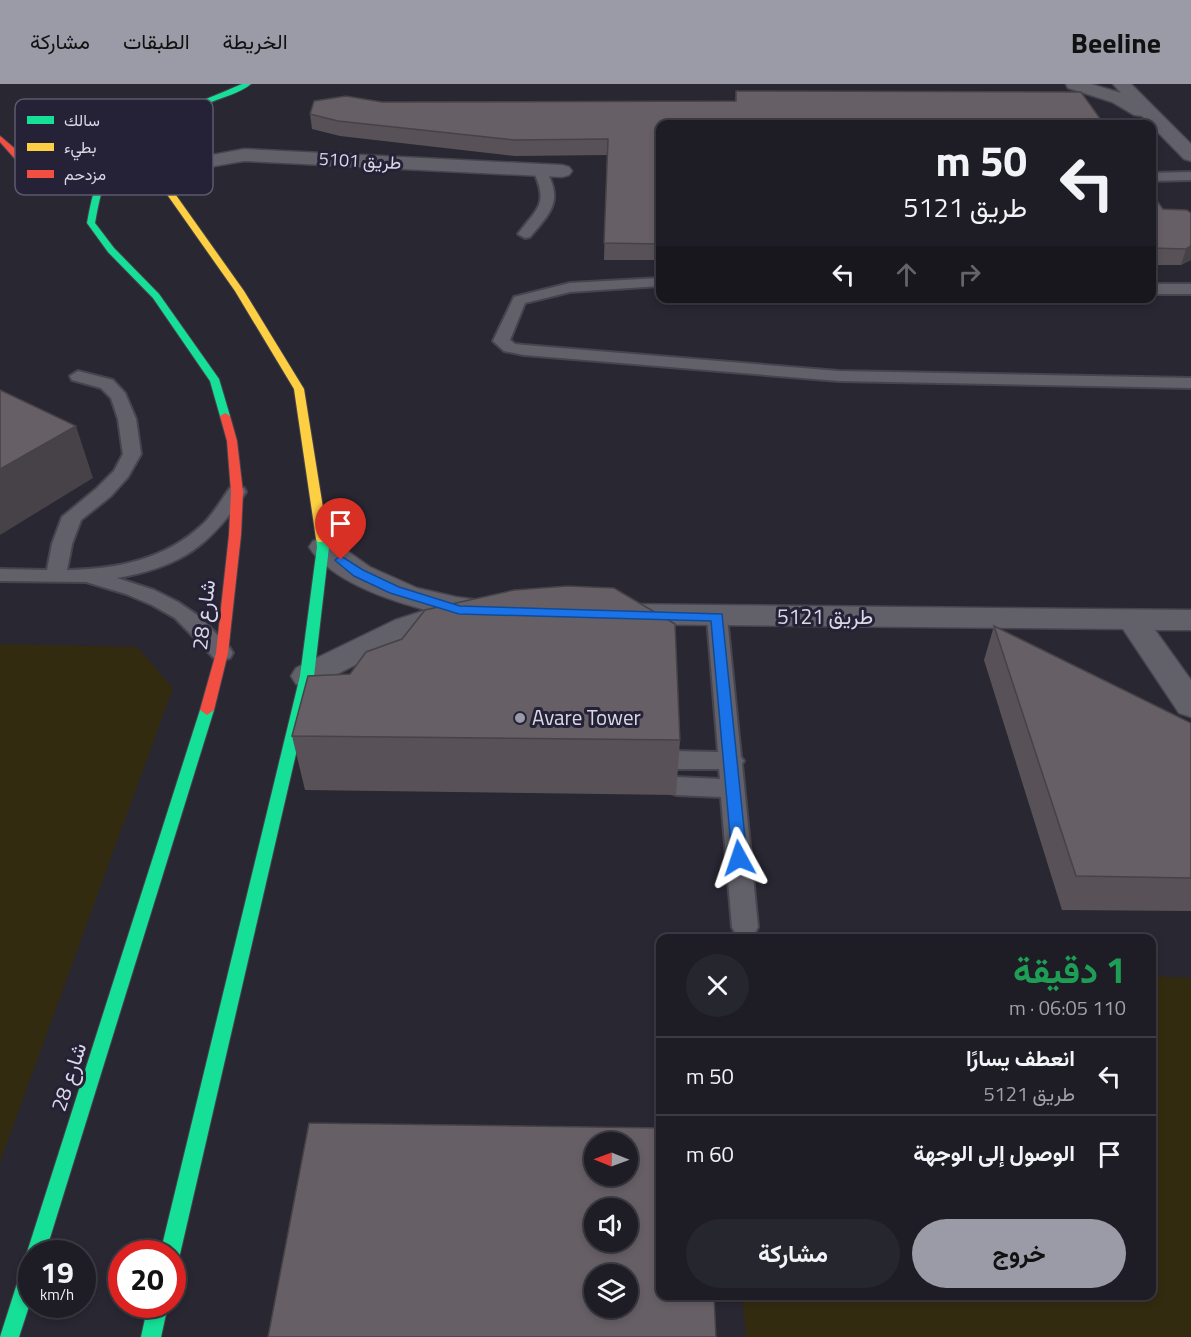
<!DOCTYPE html>
<html lang="ar">
<meta charset="utf-8">
<style>
body{margin:0;font-family:"Titillium Web",Vazirmatn,sans-serif;background:#26262e;color:#f1f3f6;direction:rtl;height:100vh;display:flex;flex-direction:column;font-size:22px;white-space:nowrap}
*{box-sizing:border-box;margin:0}
p{font-size:20px;color:#a1a2a7}
.icon{flex:none;width:33px;height:33px;fill:none;stroke:currentColor;stroke-width:2;stroke-linecap:round;stroke-linejoin:round}
.map{position:relative;flex:1;overflow:hidden;direction:ltr}
.drawer{position:absolute;left:656px;top:850px;width:500px;height:366px;display:flex;flex-direction:column;background:#1e1d26;border-radius:12px;box-shadow:0 3px 9px #0003,0 0 0 2px #3c3b43;direction:rtl}
.drawer>*{flex:none}
.hud{position:absolute;left:656px;top:36px;width:500px;height:183px;border-radius:12px;box-shadow:0 3px 9px #0003,0 0 0 2px #3c3b43;direction:rtl;background:#1e1d26;color:#f1f3f6;overflow:hidden}
.needle{width:39px;rotate:271deg}
.tools{position:absolute;left:584px;top:1048px;display:grid;gap:12px}
.tools a{display:grid;place-items:center;width:54px;height:54px;border-radius:50%;background:#1e1d26;box-shadow:0 3px 9px #0003,0 0 0 2px #3c3b43;font-size:30px}
.speed{position:absolute;left:18px;top:1156px;display:flex;gap:12px;font-size:30px;font-weight:700;text-align:center}
.speed>*{display:grid;place-content:center;width:78px;height:78px;border-radius:50%;background:#1e1d26;box-shadow:0 3px 9px #0003,0 0 0 2px #3c3b43;line-height:1}
.speed small{font-size:15px;font-weight:400}
.speed .limit{border:9px solid #d22;background:#fff;color:#111}
.pin{position:absolute;display:grid;place-items:center;width:51px;height:51px;color:#fff;margin:-62px -26px;border-radius:50% 50% 50% 0;rotate:-45deg;box-shadow:0 0 6px #0007}
.pin .icon{rotate:45deg}
.me{position:absolute;width:66px;margin:-33px;rotate:355deg;stroke-linejoin:round;filter:drop-shadow(0 0 4px #0008)}
.turn{display:flex;align-items:center;gap:21px;height:126px;padding:0 30px;font-size:27px}
.turn .icon{width:78px;height:78px;stroke-width:2.5}
.turn b{display:block;font-size:42px;line-height:51px}
.lanes{display:flex;align-items:center;height:57px;padding:0 30px;background:#0003;justify-content:center;gap:30px;direction:ltr}
.lanes .off{opacity:.35}
.round{display:grid;place-items:center;flex:none;width:63px;height:63px;border-radius:32px;background:#26262e}
.summary{display:flex;align-items:center;justify-content:space-between;height:102px;padding:0 30px}
h1{font-size:36px;font-weight:700;line-height:45px;color:#1e9e55}
.primary-button{display:flex;gap:12px;margin-top:auto;padding:12px 30px}
.primary-button a{flex:1;height:69px;border-radius:36px;background:#9b9aa7;color:#111;font-size:24px;font-weight:700;line-height:69px;text-align:center}
.primary-button a+a{background:#26262e;color:#f1f3f6}
ul{padding:0;list-style:none}
li{display:flex;align-items:center;gap:18px;height:78px;padding:0 30px;border-top:2px solid #3c3b43}
li div{flex:1}
li b{display:block;font-size:22px}
li em{font-style:normal}
header{display:flex;align-items:center;gap:36px;box-sizing:border-box;height:84px;padding:0 30px;background:#9b9aa7;color:#111}
header strong{font-size:28px}
nav{display:flex;gap:33px;margin-inline-start:auto;font-size:21px}
.map>svg:first-child{display:block}
.sand{fill:#322b10}
.lines{fill:none;stroke-linecap:round;stroke-linejoin:round}
.lane-casing{stroke:#46454f;stroke-width:4}
.street-casing{stroke:#46454f;stroke-width:3}
.fast-casing{stroke:#46454f;stroke-width:2}
.slow-casing{stroke:#46454f;stroke-width:2}
.jam-casing{stroke:#46454f;stroke-width:2}
.lane{fill:#62616a;fill-rule:evenodd}
.street{fill:#62616a;fill-rule:evenodd}
.fast{fill:#16e098;fill-rule:evenodd}
.slow{fill:#ffcf43;fill-rule:evenodd}
.jam{fill:#f24e42;fill-rule:evenodd}
.wall{fill:#585258}
.shaded-wall{fill:#474247}
.building{fill:#665f66;stroke:#474247;stroke-width:1.5;fill-rule:evenodd}
.route{fill:#1a73e8;stroke:#114b97;stroke-width:1.5}
.poi-dot{fill:#9b9aa7;stroke:#252237;stroke-width:2}
.labels{text-anchor:middle;stroke-width:6;stroke-linejoin:round;paint-order:stroke}
.far-street-label{font-size:18px;fill:#d9d8e6;stroke:#252237}
.street-label{font-size:21px;fill:#d9d8e6;stroke:#252237}
.poi-label{font-size:21px;fill:#d9d8e6;stroke:#252237;text-anchor:start}
.key{fill:#252237;stroke:#5b596c;stroke-width:1.5}
.key-label{font-size:16px;fill:#d9d8e6}
</style>
<header>
<strong>Beeline</strong>
<nav><a>الخريطة</a><a>الطبقات</a><a>مشاركة</a></nav>
</header>
<div class="map">
<svg width="1191" height="1253" viewBox="0 0 1191 1253">
<rect width="100%" height="100%" fill="#282732"/>
<!-- sand -->
<g class="sand">
<path d="M0,560L137,563L173,604L0,1078Z"/>
<path d="M1151,892L1191,894V1253H746L742,1212H1150Z"/>
</g>
<g class="lines">
<defs>
<g id="lane">
<path d="M539,82L544,83C564,116 552,127 530,153L525,154L518,150C538,123 549,121 533,86Z"/>
<path d="M1191,88V96L1150,97V89Z"/>
<path d="M660,194V202L570,208L525,219L510,256L515,260L524,261L839,287L1191,294V304L839,297L524,271L504,267L493,257L514,213L570,199Z"/>
<rect x="1150" y="200" width="41" height="10"/>
<path d="M78,287L113,296L125,309L136,335L141,370L128,393L111,412L81,436L72,460L67,486C117,485 164,476 202,441C213,431 221,416 230,404H244L246,408C209,462 183,482 117,494L154,506L178,518L200,533L230,564L233,569L230,574L222,576L214,574L175,534L152,521L126,510L86,498L0,497V485L47,486L52,460L62,433L97,404L114,387L123,370L118,335L111,314L101,304L72,296L70,292Z"/>
<path d="M717,526L724,528L727,533L741,673L744,677L742,680L758,843L754,851L745,854L736,851L732,843L721,713L676,711L668,708L664,702L668,696L676,693L720,695L719,685H674L666,682L662,676L666,670L674,667L718,668L707,533L710,528Z"/>
</g>
<g id="street">
<path d="M1066,0H1091L1121,9L1113,0H1131L1191,60V77L1184,75L1142,32L1134,31L1112,18L1068,4Z"/>
<path d="M244,65L562,81L569,83L572,87L569,91L562,93L244,77L203,84L162,101L155,99L152,95L155,91L191,75Z"/>
<path d="M323,454L333,457L370,483L417,504L456,513L500,519L504,526L500,533C487,536 475,532 463,535C412,549 366,576 318,600L307,603L296,600L291,592L296,584L395,536L426,526C388,516 331,497 309,463L313,457Z"/>
<path d="M615,520L1191,526V546H1155L1191,596V633L1179,629L1123,545L615,540L604,537L600,530L604,523Z"/>
</g>
<g id="fast">
<path d="M242,0H251C240,9 223,13 209,19C172,35 130,54 109,90C101,104 98,123 95,139L114,164L159,210L219,295L230,332L225,335L220,332L210,297L153,214L108,168L87,139C90,123 93,105 101,90C130,40 192,22 242,0Z"/>
<path d="M190,36L197,38C171,65 150,69 174,109L167,111C143,72 162,62 190,36Z"/>
<path d="M322,451L328,455L329,463L314,592L180,1170L177,1177L172,1179V1170H160L300,592L317,463L316,455Z"/>
<path d="M207,621L214,626L45,1170H32V1213L19,1253H0L200,626Z"/>
<path d="M148,1221H168L161,1253H141Z"/>
</g>
<path id="slow" d="M167,107H173L244,207L304,305L328,455L326,458H318L316,455L294,305L235,207L166,109Z"/>
<g id="jam">
<path d="M0,52L33,80L104,90L108,92L104,94L28,84L16,76L0,58Z"/>
<path d="M225,329L230,332L237,357L243,408L241,451L228,569L214,626L207,631L200,626L216,569L229,451L231,408L227,357L220,332Z"/>
</g>
</defs>
<!-- lane casing -->
<use href="#lane" class="lane-casing"/>
<!-- street casing -->
<use href="#street" class="street-casing"/>
<!-- fast casing -->
<use href="#fast" class="fast-casing"/>
<!-- slow casing -->
<use href="#slow" class="slow-casing"/>
<!-- jam casing -->
<use href="#jam" class="jam-casing"/>
<!-- lane -->
<use href="#lane" class="lane"/>
<!-- street -->
<use href="#street" class="street"/>
<!-- fast -->
<use href="#fast" class="fast"/>
<!-- slow -->
<use href="#slow" class="slow"/>
<!-- jam -->
<use href="#jam" class="jam"/>
</g>
<!-- wall -->
<g class="wall">
<path d="M736,7L1081,8L660,40V176H604L607,71L515,72L340,52L312,45L310,30L382,18L735,17Z"/>
<path d="M1150,107L1163,125L1191,129V176L1181,181H1150Z"/>
<path d="M994,542L1191,639V827L1062,826L984,576Z"/>
<path d="M402,555L680,656L676,711L305,706L292,652L350,590Z"/>
</g>
<!-- shaded-wall -->
<g class="shaded-wall">
<path d="M1191,162V176L1181,181L1186,165Z"/>
<path d="M76,342L93,394L0,451V385Z"/>
</g>
<!-- building -->
<g class="building">
<path d="M736,7L1081,8L1104,40H660V160L604,159L608,55L514,56L338,37L310,30L314,17L346,12L382,18L736,17Z"/>
<path d="M1150,107L1163,125L1187,126L1191,129V162L1186,165L1150,164Z"/>
<path d="M0,306L76,342L0,385Z"/>
<path d="M567,502L614,504L675,540L680,656L292,652L308,592L350,590L366,568L402,555L425,526L514,506Z"/>
<path d="M994,542L1191,639V794L1076,792Z"/>
<path d="M309,1039L660,1044V1212H714L716,1253H268ZM594,1059H627V1092H594ZM594,1125H627V1158H594ZM594,1191H627V1224H594Z"/>
</g>
<!-- route -->
<path class="route" d="M341,472L363,486L399,503L460,522L722,530L747,774L745,778H734L732,774L711,537L459,530L390,509L354,492L337,478L335,476Z"/>
<!-- markers -->
<circle class="poi-dot" cx="520" cy="634" r="6"/>
<g class="labels">
<!-- far-street labels -->
<g class="far-street-label">
<text transform="translate(360 77) rotate(3)" y="6">طريق 5101</text>
</g>
<!-- street labels -->
<g class="street-label">
<text transform="translate(204 531) rotate(-83)" y="7">شارع 28</text>
<text x="825" y="540">طريق 5121</text>
<text transform="translate(69 993) rotate(-72)" y="7">شارع 28</text>
</g>
<!-- poi labels -->
<g class="poi-label">
<text x="532" y="641">Avare Tower</text>
</g>
</g>
<!-- legend -->
<rect x="15" y="15" width="198" height="96" rx="9" class="key"/>
<rect x="27" y="32" width="27" height="8" fill="#16e098"/>
<rect x="27" y="59" width="27" height="8" fill="#ffcf43"/>
<rect x="27" y="86" width="27" height="8" fill="#f24e42"/>
<g class="key-label">
<text x="64" y="42">سالك</text>
<text x="64" y="69">بطيء</text>
<text x="64" y="96">مزدحم</text>
</g>
</svg>
<div class="tools">
<a><svg class="needle" viewBox="-14 -14 28 28"><path d="M0-13l5 13h-10z" fill="#e53935"/><path d="M0 13l5-13h-10z" fill="#a1a2a7"/></svg></a>
<a><svg class="icon" aria-label="sound" viewBox="0 0 24 24"><path d="M4 9h4l5-4v14l-5-4H4zM17 9q2 3 0 6"/></svg></a>
<a><svg class="icon" aria-label="layers" viewBox="0 0 24 24"><path d="M12 4l9 5-9 5-9-5zM3 14l9 5 9-5"/></svg></a>
</div>
<div class="speed"><div>19<small>km/h</small></div><div class="limit">20</div></div>
<div class="pin" style="left:341px;top:476px;background:#d93025"><svg class="icon" aria-label="arrive" viewBox="0 0 24 24"><path d="M6 21V4h12l-3 4 3 4H6"/></svg></div>
<svg class="me" style="left:739px;top:774px" viewBox="-20 -20 40 40"><path d="M0-17L14 15 0 8-14 15z" fill="#1a73e8" stroke="#fff" stroke-width="4"/></svg>
<div class="hud">
<div class="turn"><svg class="icon" aria-label="left" viewBox="0 0 24 24"><path d="M17 20v-9H6M10 6l-5 5 5 5"/></svg><div><b>50 m</b>طريق 5121</div></div>
<div class="lanes"><svg class="icon" aria-label="left" viewBox="0 0 24 24"><path d="M17 20v-9H6M10 6l-5 5 5 5"/></svg><svg class="icon off" aria-label="ahead" viewBox="0 0 24 24"><path d="M12 20V5M6 11l6-6 6 6"/></svg><svg class="icon off" aria-label="right" viewBox="0 0 24 24"><path d="M7 20v-9h11M14 6l5 5-5 5"/></svg></div>
</div>
<section class="drawer">
<div class="summary"><div><h1>1 دقيقة</h1><p>110 m · 06:05</p></div><a class="round"><svg class="icon" aria-label="close" viewBox="0 0 24 24"><path d="M6 6l12 12M18 6L6 18"/></svg></a></div>
<ul>
<li><svg class="icon" aria-label="left" viewBox="0 0 24 24"><path d="M17 20v-9H6M10 6l-5 5 5 5"/></svg><div><b>انعطف يسارًا</b><p>طريق 5121</p></div><em>50 m</em></li>
<li><svg class="icon" aria-label="arrive" viewBox="0 0 24 24"><path d="M6 21V4h12l-3 4 3 4H6"/></svg><div><b>الوصول إلى الوجهة</b></div><em>60 m</em></li>
</ul>
<div class="primary-button"><a>خروج</a><a>مشاركة</a></div>
</section>
</div>
